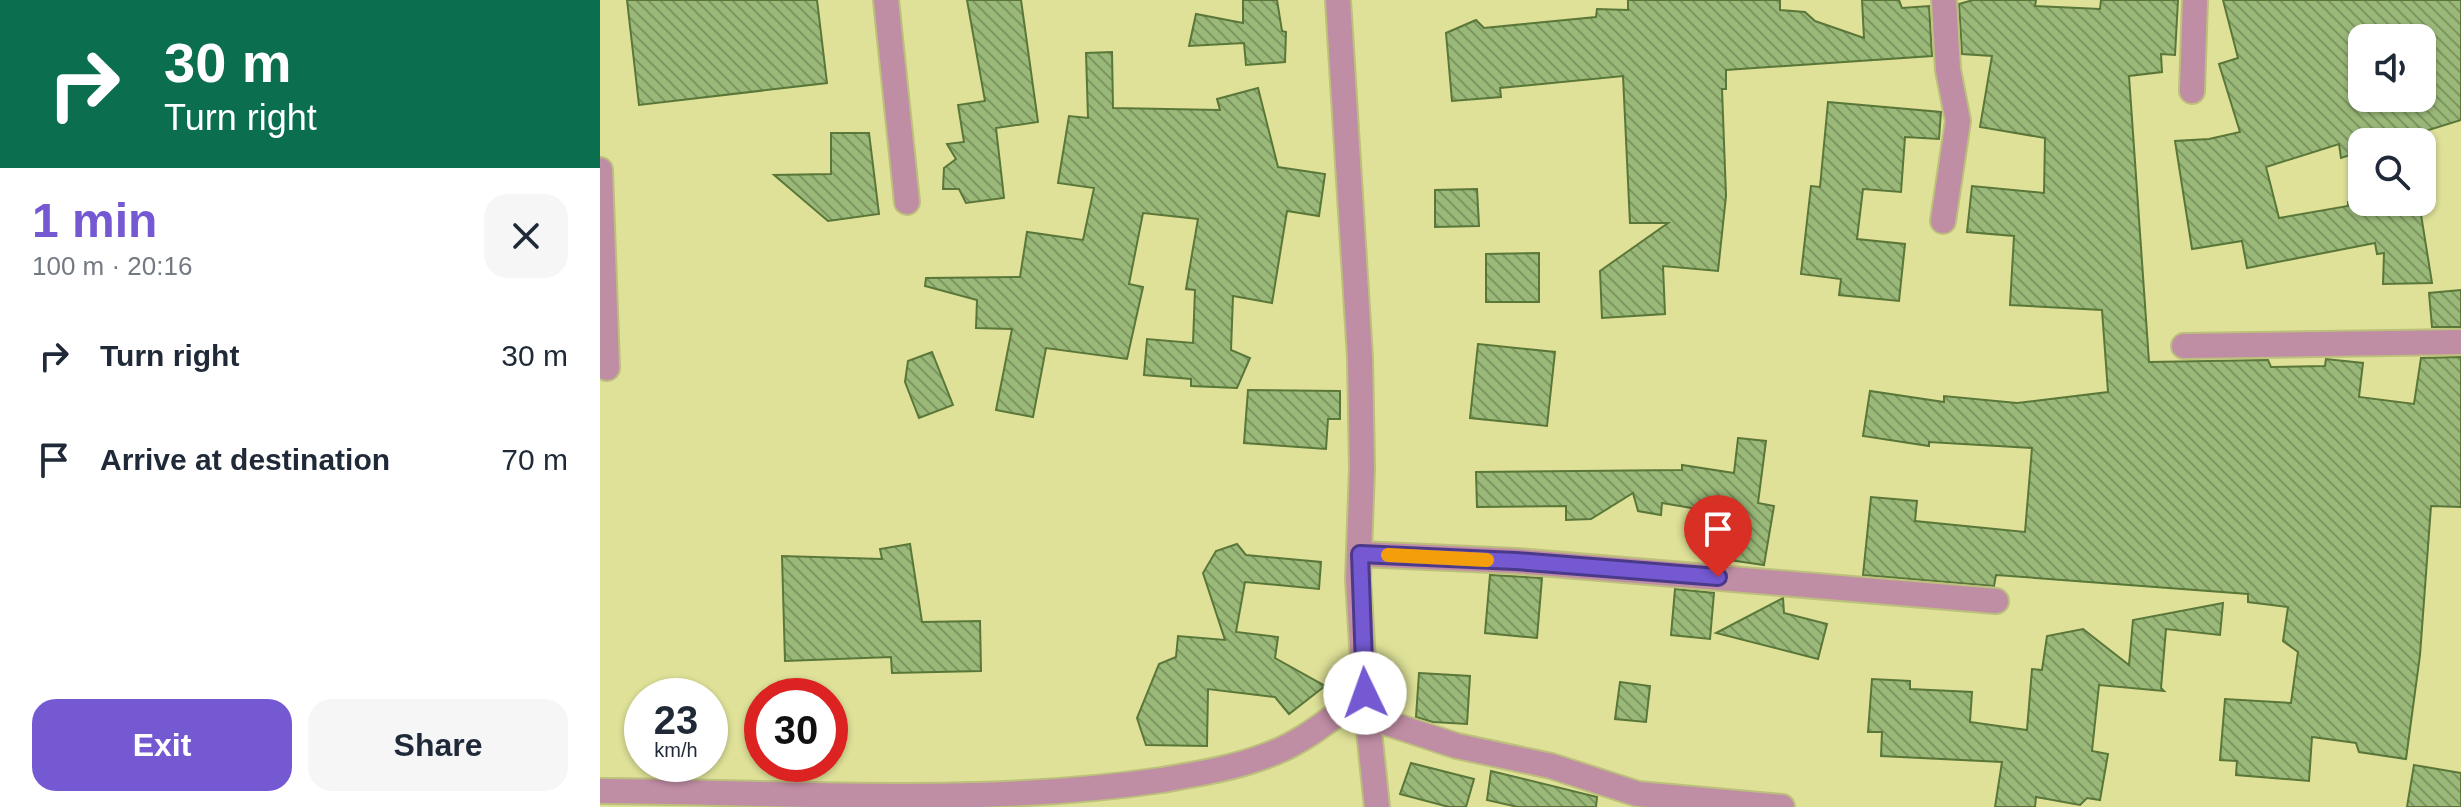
<!DOCTYPE html>
<meta charset="utf-8">
<style>
body{margin:0;font-family:Arial,sans-serif;background:#f6f6f7;color:#1f2937;height:100vh;display:flex;flex-direction:column;font-size:30px;white-space:nowrap}
*{box-sizing:border-box;margin:0}
p{font-size:26px;color:#747a83}
.icon{flex:none;width:44px;height:44px;fill:none;stroke:currentColor;stroke-width:2;stroke-linecap:round;stroke-linejoin:round}
.map{position:relative;flex:1;overflow:hidden}
.side{display:flex;flex-direction:column;background:#fff;width:600px}
.side>*{flex:none}
.top-card{background:#0b6e4f;color:#fff;overflow:hidden}
.buttons{position:absolute;left:1748px;top:24px;display:grid;gap:16px}
.buttons a{display:grid;place-items:center;width:88px;height:88px;border-radius:16px;background:#fff;box-shadow:0 2px 6px #0004;font-size:40px}
.speed{position:absolute;left:24px;top:678px;display:flex;gap:16px;font-size:40px;font-weight:700;text-align:center}
.speed>*{display:grid;place-content:center;width:104px;height:104px;border-radius:50%;background:#fff;box-shadow:0 2px 6px #0004;line-height:1}
.speed small{font-size:20px;font-weight:400}
.speed .limit{border:12px solid #d22;background:#fff;color:#111}
.pin{position:absolute;display:grid;place-items:center;width:68px;height:68px;color:#fff;margin:-82px -34px;border-radius:50% 50% 50% 0;rotate:-45deg;box-shadow:0 0 8px #0007}
.pin .icon{rotate:45deg}
.me{position:absolute;width:88px;margin:-44px;rotate:357deg;stroke-linejoin:round;filter:drop-shadow(0 0 6px #0008)}
.turn{display:flex;align-items:center;gap:28px;height:168px;padding:0 32px;font-size:36px}
.turn .icon{width:104px;height:104px;stroke-width:2.5}
.turn b{display:block;font-size:56px;line-height:68px}
.round{display:grid;place-items:center;flex:none;width:84px;height:84px;border-radius:24px;background:#f6f6f7}
.headline{display:flex;align-items:center;justify-content:space-between;height:136px;padding:0 32px}
h1{font-size:48px;font-weight:600;line-height:60px;color:#7459d3}
.cta{display:flex;gap:16px;margin-top:auto;padding:16px 32px}
.cta a{flex:1;height:92px;border-radius:24px;background:#7459d3;color:#fff;font-size:32px;font-weight:600;line-height:92px;text-align:center}
.cta a+a{background:#f6f6f7;color:#1f2937}
ul{padding:0;list-style:none}
li{display:flex;align-items:center;gap:24px;height:104px;padding:0 32px}
li div{flex:1}
li b{display:block;font-size:30px}
li em{font-style:normal}
main{display:flex;flex:1;min-height:0}
.map>svg:first-child{display:block}
.building{fill:url(#building-back-hatch);stroke:#5a7739;stroke-width:2;fill-rule:evenodd}
.lines{fill:none;stroke-linecap:round;stroke-linejoin:round}
.street-casing{stroke:#bdbf7d;stroke-width:28}
.street{stroke:#bf8da4;stroke-width:24}
.route-casing{stroke:#4b3a89;stroke-width:20}
.route{stroke:#7459d3;stroke-width:14}
.slow{stroke:#f59e0b;stroke-width:14}
</style>
<main>
<section class="side">
<div class="top-card">
<div class="turn"><svg class="icon" aria-label="right" viewBox="0 0 24 24"><path d="M7 20v-9h11M14 6l5 5-5 5"/></svg><div><b>30 m</b>Turn right</div></div>
</div>
<div class="headline"><div><h1>1 min</h1><p>100 m · 20:16</p></div><a class="round"><svg class="icon" aria-label="close" viewBox="0 0 24 24"><path d="M6 6l12 12M18 6L6 18"/></svg></a></div>
<ul>
<li><svg class="icon" aria-label="right" viewBox="0 0 24 24"><path d="M7 20v-9h11M14 6l5 5-5 5"/></svg><div><b>Turn right</b></div><em>30 m</em></li>
<li><svg class="icon" aria-label="arrive" viewBox="0 0 24 24"><path d="M6 21V4h12l-3 4 3 4H6"/></svg><div><b>Arrive at destination</b></div><em>70 m</em></li>
</ul>
<div class="cta"><a>Exit</a><a>Share</a></div>
</section>
<div class="map">
<svg width="1861" height="807" viewBox="0 0 1861 807">
<defs>
<pattern id="building-back-hatch" width="6" height="6" patternUnits="userSpaceOnUse" patternTransform="scale(2)"><rect width="6" height="6" fill="#9ab979"/><path d="M-1 5l2 2M0 0l6 6M5-1l2 2" fill="none" stroke="#7d9661"/></pattern>
</defs>
<rect width="100%" height="100%" fill="#dee197"/>
<!-- building -->
<g class="building">
<path d="M27,0H217L227,83L39,105Z"/>
<path d="M367,0H421L438,122L396,128L404,198L366,203L359,189H343L344,168L356,159L347,144L364,142L358,105L385,101Z"/>
<path d="M643,0H677L682,31L686,32L685,62L646,65L644,43L589,46L596,14L643,23Z"/>
<path d="M1028,0H1180V10L1205,12L1215,21L1264,38L1262,0H1299L1302,8L1329,6L1332,56L1126,70V89H1122L1126,196L1118,271L1063,266L1065,314L1002,318L1000,271L1068,223H1030L1023,76L900,88L901,97L852,101L846,33L876,20L884,28L996,17L997,9L1028,10Z"/>
<path d="M1373,0H1436L1435,6L1500,9L1501,0H1578L1575,55L1561,54L1562,72L1529,76L1549,362L1668,360L1671,367L1725,366L1726,359L1763,363L1759,397L1814,404L1821,358L1861,357V507L1831,506L1820,655L1806,759L1759,752L1756,743L1712,737L1709,781L1636,775L1637,761L1620,760L1625,699L1691,703L1698,652L1683,641L1688,607L1648,602V594L1396,575L1394,586L1263,575L1271,497L1317,501L1315,521L1425,532L1432,448L1329,442V446L1263,436L1270,391L1344,402V396L1417,403L1508,392L1502,310L1410,305L1414,236L1367,232L1372,186L1444,193L1445,138L1380,127L1392,56L1362,54L1359,4Z"/>
<path d="M1623,0H1861V120L1790,142H1762V151L1741,158L1739,144L1666,167L1679,218L1748,206V202H1819L1832,283L1783,284L1784,253L1777,254L1775,243L1647,268L1642,241L1592,249L1575,141L1609,139L1640,132L1619,64L1638,58ZM1762,38H1822V98H1762Z"/>
<path d="M512,52L513,108L620,110L617,99L658,88L678,167L725,174L719,216L687,211L672,303L633,296L631,350L650,358L637,388L591,386V379L544,375L547,339L593,343L595,290L586,289L598,219L543,213L529,284L543,287L527,359L446,348L433,417L396,410L412,329L376,328L377,300L325,286L326,278L420,277L427,232L483,240L494,188L458,183L469,116L488,118L486,53Z"/>
<path d="M1228,102L1341,112L1339,139L1305,137L1301,192L1263,189L1257,239L1305,244L1299,301L1239,295L1241,279L1201,274L1211,186L1220,187Z"/>
<path d="M231,133H269L279,214L228,221L174,175L231,174Z"/>
<path d="M877,189L879,226L835,227V190Z"/>
<path d="M939,253V302H886V254Z"/>
<path d="M1861,290V327H1832L1829,293Z"/>
<path d="M878,344L955,352L947,426L870,418Z"/>
<path d="M332,352L353,405L319,418L305,382L308,361Z"/>
<path d="M648,390L740,391V419H728L726,449L644,443Z"/>
<path d="M1138,438L1166,441L1158,503L1174,506L1164,565L1108,557L1115,512L1062,503L1061,515L1038,511L1033,493L991,519L966,520V506L877,507L876,472L1082,470V465L1134,473Z"/>
<path d="M310,544L322,622L380,621L381,671L292,673L291,657L185,661L182,556L282,559L280,549Z"/>
<path d="M637,544L646,555L721,562L719,589L645,582L636,632L678,637L675,658L725,686L689,714L675,697L608,689L607,746L546,745L537,718L559,664L576,657L578,636L625,640L603,573L616,551Z"/>
<path d="M890,575L942,578L937,638L885,633Z"/>
<path d="M1075,589L1114,593L1110,639L1071,635Z"/>
<path d="M1183,598L1184,613L1227,624L1218,659L1116,633Z"/>
<path d="M1623,603L1620,635L1566,629L1561,688L1564,691L1499,685L1492,751L1508,754L1500,800L1487,798L1480,805L1436,797L1435,807H1395L1402,762L1281,756L1282,732H1268L1272,679L1310,681V689L1372,692L1370,722L1427,730L1432,669L1442,670L1447,636L1483,629L1529,665L1533,620Z"/>
<path d="M819,673L870,676L867,724L833,722L816,717Z"/>
<path d="M1020,682L1050,686L1046,722L1015,719Z"/>
<path d="M811,763L874,779L866,807H849L800,794Z"/>
<path d="M1814,765L1861,773V807H1807Z"/>
<path d="M891,771L997,797L996,807H918L887,800Z"/>
</g>
<g class="lines">
<defs>
<g id="street">
<path d="M286,0L307,202"/>
<path d="M738,0L760,358L762,468L758,579L765,693L777,807"/>
<path d="M1592,91L1595,0"/>
<path d="M0,170L7,368"/>
<path d="M1343,221L1358,121L1348,70L1344,0"/>
<path d="M1584,346L1861,342"/>
<path d="M760,554L916,561L1396,601"/>
<path d="M769,717L857,746L951,766L1038,794L1182,807"/>
<path d="M0,791C188,792 376,807 562,780C597,774 635,768 668,755C704,742 734,716 765,693"/>
</g>
</defs>
<!-- street casing -->
<use href="#street" class="street-casing"/>
<!-- street -->
<use href="#street" class="street"/>
</g>
<g class="lines">
<defs>
<path id="route" d="M765,693L760,554L916,561L1118,577"/>
</defs>
<!-- route casing -->
<use href="#route" class="route-casing"/>
<!-- route -->
<use href="#route" class="route"/>
<!-- slow -->
<path class="slow" d="M788,555L887,560"/>
</g>
</svg>
<div class="buttons">
<a><svg class="icon" aria-label="sound" viewBox="0 0 24 24"><path d="M4 9h4l5-4v14l-5-4H4zM17 9q2 3 0 6"/></svg></a>
<a><svg class="icon" aria-label="search" viewBox="0 0 24 24"><circle cx="10" cy="10" r="6"/><path d="M15 15l6 6"/></svg></a>
</div>
<div class="speed"><div>23<small>km/h</small></div><div class="limit">30</div></div>
<div class="pin" style="left:1118px;top:577px;background:#d93025"><svg class="icon" aria-label="arrive" viewBox="0 0 24 24"><path d="M6 21V4h12l-3 4 3 4H6"/></svg></div>
<svg class="me" style="left:765px;top:693px" viewBox="-20 -20 40 40"><circle r="19" fill="#fff"/><path d="M0-13L10 11 0 6-10 11z" fill="#7459d3"/></svg>
</div>
</main>
